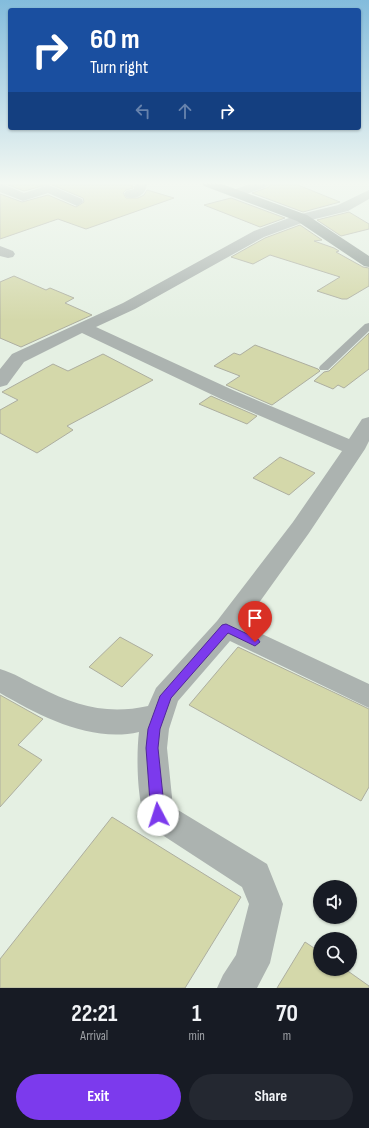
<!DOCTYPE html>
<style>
body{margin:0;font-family:"Sofia Sans Condensed",sans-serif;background:#242831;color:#f1f3f6;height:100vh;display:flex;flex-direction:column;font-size:15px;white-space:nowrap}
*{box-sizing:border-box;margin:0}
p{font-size:13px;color:#9ea1a6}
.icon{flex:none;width:22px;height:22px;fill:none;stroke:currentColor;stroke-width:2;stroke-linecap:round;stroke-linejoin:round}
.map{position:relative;height:988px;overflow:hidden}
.details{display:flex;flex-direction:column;background:#171b24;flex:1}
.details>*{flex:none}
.banner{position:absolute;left:8px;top:8px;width:353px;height:122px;border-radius:4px;box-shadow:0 1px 3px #0004;background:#1a4fa0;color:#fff;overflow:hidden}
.fabs{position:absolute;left:313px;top:880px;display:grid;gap:8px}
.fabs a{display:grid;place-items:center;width:44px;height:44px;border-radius:50%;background:#171b24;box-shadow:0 1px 3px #0004;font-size:20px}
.pin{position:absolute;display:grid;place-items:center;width:34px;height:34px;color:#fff;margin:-41px -17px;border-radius:50% 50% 50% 0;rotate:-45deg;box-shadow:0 0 4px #0007}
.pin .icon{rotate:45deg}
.me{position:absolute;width:44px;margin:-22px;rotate:355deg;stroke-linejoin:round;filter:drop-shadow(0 0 3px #0008)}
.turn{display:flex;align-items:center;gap:14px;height:84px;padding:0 16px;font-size:18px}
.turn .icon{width:52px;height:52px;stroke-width:2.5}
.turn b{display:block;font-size:28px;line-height:34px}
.lanes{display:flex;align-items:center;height:38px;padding:0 16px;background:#0003;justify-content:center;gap:20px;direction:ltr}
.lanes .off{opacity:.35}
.eta{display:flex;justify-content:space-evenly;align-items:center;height:68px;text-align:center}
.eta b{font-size:24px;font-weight:700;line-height:28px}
.action{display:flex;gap:8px;margin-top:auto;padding:8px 16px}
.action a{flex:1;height:46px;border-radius:24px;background:#7c3aed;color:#fff;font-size:16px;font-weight:700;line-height:46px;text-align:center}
.action a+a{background:#242831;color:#f1f3f6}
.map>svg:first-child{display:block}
.building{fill:#d4d8aa;stroke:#adaea0}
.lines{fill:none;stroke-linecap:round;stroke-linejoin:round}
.lane{fill:#acb3b0;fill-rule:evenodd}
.street{fill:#acb3b0;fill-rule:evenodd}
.secondary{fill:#8d9893;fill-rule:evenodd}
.route{fill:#7c3aed;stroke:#51269a}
</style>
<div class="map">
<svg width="369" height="988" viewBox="0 0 369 988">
<rect width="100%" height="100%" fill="#e5f0e3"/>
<!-- building -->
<g class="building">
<path d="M3,183H123L133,186V188L126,190L123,193L126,198H138L144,195L147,190L174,198L86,229L58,219L0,239V194L22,202L48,195L76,207L84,202L83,198L50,184L24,191Z"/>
<path d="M271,183H293L340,202L303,212L252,193L269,187Z"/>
<path d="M231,198L285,218L260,227L204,205Z"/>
<path d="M349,212L369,224V229L341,236L317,220Z"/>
<path d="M300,225L322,240L314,241L334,248L339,251L336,252L363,267L369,268V286L347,299H342L317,291L340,277L270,255L253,264L231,257L265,238Z"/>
<path d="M14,276L46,290L50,288L74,298L65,303L92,315L21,347L0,338V282Z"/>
<path d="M369,333V369L344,388L338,385L333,389L314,381L324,372L329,371Z"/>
<path d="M255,345L318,369L320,371L272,405L226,385L240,376L214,366L234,353L240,355Z"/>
<path d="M103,354L153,380L67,426L73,430L37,453L0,433V410L18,400L2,392L53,364L68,371Z"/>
<path d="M211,396L220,400L257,416L247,424L199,404Z"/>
<path d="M280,457L315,473L289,495L253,478Z"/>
<path d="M120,637L153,655L122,687L89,667Z"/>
<path d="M238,647L369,709V787L361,801L189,705Z"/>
<path d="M0,695L43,719L18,745L42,760L0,807Z"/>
<path d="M112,817L241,897L185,988H0V959Z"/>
<path d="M305,942L320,952V969H345L369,986V988H277Z"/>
</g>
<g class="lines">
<!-- lane -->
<path class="lane" d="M369,323V331L328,370H320L319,368L320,366L365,324Z"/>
<!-- street -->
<g class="street">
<path d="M0,183L24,193L49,185L82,199L83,202L77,206L48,193L23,201L0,192Z"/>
<path d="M135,183H147C146,195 137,200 126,197L124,194L126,191L134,189Z"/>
<path d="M253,183H270L268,186L241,196L237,197L231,193L233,190Z"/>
<path d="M369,190V199L348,211L307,221L264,237L135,309L96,327L235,391L349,439L362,419L369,417V441L365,449L309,533L243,625L369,684V708L230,641L178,701L169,729L167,748L173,807L267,864L283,904L270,963L257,988H217L223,975L236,955L249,904L242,887L147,825C137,804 136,756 139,732C91,743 40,716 0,693V669C14,673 26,681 39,687C76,706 107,715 148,706L156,688L217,621L293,522L342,451L221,399L82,333L24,362L7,385L0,387V369L12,354L123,303L254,231L297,215L338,205Z"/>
<path d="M0,246L13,251L15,254L13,257L8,258L0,256Z"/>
</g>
<!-- secondary -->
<path class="secondary" d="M202,183H219L307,215L369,256V267L364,266L297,221L204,186Z"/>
</g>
<!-- sky -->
<linearGradient id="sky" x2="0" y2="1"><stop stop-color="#83bcdc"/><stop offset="0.57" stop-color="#f3f8f2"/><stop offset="1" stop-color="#f3f8f2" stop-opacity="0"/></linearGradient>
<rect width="369" height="321" fill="url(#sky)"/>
<!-- route -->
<path class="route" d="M226,624L258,639L260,642L255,646L228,633L171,698L160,729L158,748L165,815L163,819L158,821L153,819L151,815L146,748L148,729L160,696L222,625Z"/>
</svg>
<div class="fabs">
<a><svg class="icon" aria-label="sound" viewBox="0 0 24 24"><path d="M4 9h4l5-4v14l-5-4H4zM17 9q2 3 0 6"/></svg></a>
<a><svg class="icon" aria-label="search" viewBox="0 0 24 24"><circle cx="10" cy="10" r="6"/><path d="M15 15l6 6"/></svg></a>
</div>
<div class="pin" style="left:255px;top:642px;background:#d93025"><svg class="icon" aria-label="arrive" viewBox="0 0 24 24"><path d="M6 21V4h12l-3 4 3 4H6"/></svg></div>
<svg class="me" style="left:158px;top:815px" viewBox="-20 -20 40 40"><circle r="19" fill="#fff"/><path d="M0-13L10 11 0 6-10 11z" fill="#7c3aed"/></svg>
<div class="banner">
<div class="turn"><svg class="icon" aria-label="right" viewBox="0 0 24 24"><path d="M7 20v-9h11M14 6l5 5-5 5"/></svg><div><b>60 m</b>Turn right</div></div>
<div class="lanes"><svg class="icon off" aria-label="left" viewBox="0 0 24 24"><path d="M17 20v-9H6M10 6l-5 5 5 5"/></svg><svg class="icon off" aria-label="ahead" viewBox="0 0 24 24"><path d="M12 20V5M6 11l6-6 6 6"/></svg><svg class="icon" aria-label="right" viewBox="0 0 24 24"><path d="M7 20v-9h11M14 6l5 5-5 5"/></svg></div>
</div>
</div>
<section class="details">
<div class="eta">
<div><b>22:21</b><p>Arrival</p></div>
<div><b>1</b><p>min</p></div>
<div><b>70</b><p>m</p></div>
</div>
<div class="action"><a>Exit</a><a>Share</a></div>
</section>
